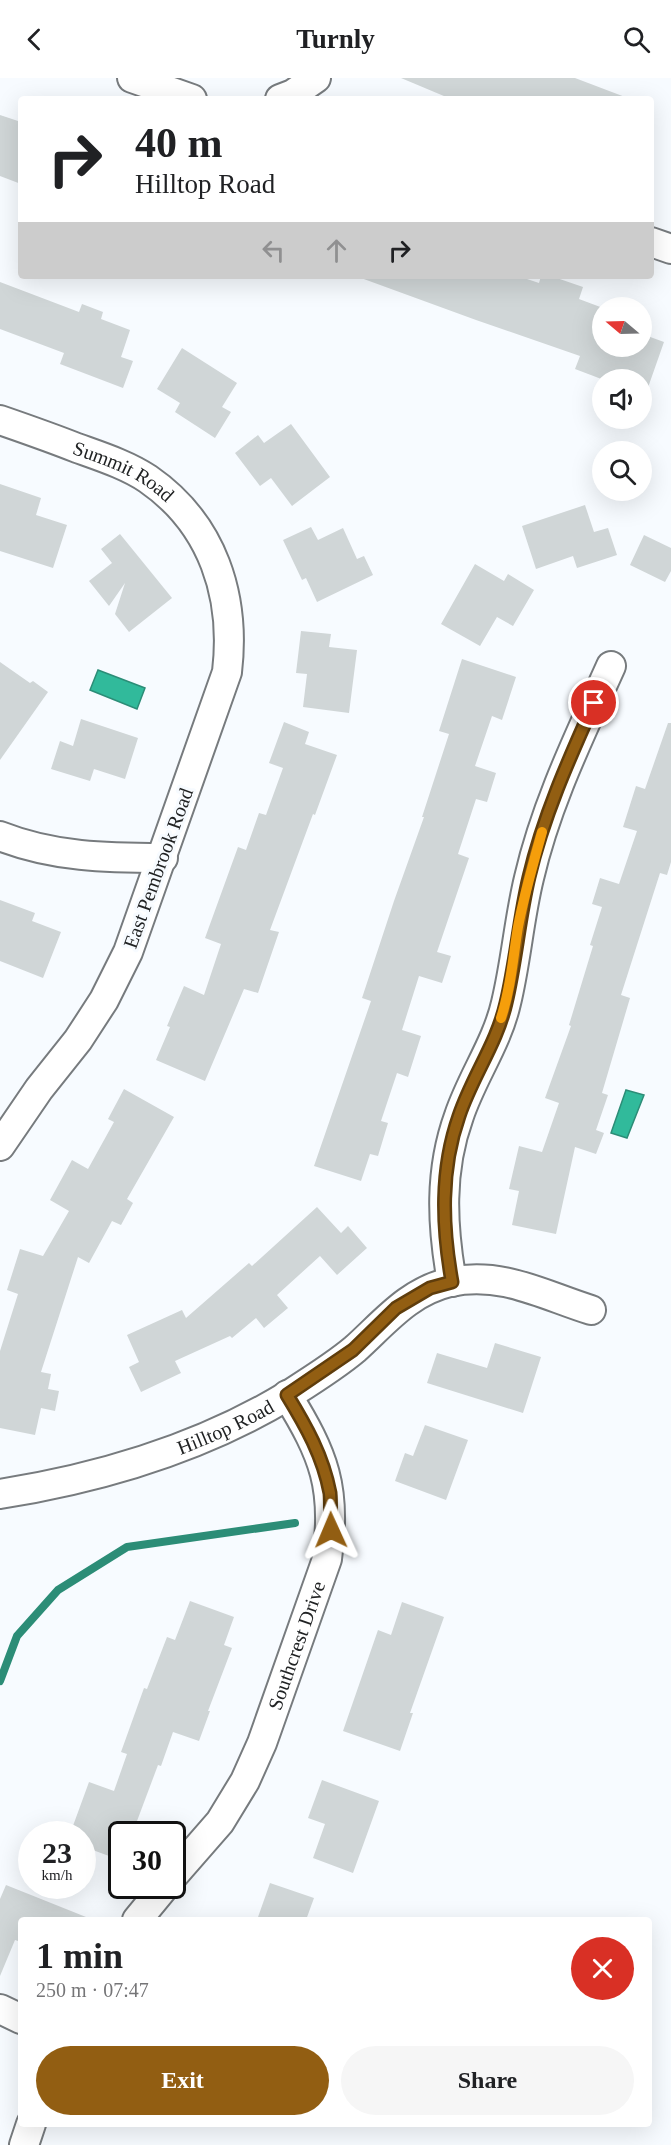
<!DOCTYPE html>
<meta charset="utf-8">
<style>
body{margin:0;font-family:Georgia,serif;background:#f6f6f6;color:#202124;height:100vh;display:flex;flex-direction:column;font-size:22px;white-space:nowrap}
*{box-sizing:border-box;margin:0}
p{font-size:20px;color:#757577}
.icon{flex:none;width:33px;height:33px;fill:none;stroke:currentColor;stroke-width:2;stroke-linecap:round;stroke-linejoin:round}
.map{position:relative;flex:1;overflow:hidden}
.details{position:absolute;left:18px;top:1839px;width:634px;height:210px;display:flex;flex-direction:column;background:#fff;border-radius:6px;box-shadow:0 6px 24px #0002}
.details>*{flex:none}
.top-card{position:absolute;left:18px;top:18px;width:636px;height:183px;border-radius:6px;box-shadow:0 6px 24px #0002;background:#fff;color:#202124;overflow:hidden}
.needle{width:39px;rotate:289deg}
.fabs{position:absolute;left:592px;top:219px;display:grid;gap:12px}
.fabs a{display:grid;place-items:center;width:60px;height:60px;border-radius:50%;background:#fff;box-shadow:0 6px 24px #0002;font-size:30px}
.speed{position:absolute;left:18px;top:1743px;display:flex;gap:12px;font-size:30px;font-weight:700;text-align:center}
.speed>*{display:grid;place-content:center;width:78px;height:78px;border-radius:50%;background:#fff;box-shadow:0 6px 24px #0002;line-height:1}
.speed small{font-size:15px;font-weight:400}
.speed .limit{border:3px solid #111;border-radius:9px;background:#fff;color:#111}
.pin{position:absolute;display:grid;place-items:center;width:51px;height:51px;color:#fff;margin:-26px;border:3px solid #fff;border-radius:50%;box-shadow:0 2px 6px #0007}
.me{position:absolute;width:66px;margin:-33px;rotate:359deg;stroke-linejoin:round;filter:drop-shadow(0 0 4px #0008)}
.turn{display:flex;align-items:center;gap:21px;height:126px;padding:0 18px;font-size:27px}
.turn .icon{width:78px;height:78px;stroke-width:2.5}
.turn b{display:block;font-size:42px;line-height:51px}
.lanes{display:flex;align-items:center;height:57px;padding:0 18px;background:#0003;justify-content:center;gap:30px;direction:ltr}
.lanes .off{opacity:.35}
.round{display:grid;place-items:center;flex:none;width:63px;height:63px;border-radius:32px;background:#f6f6f6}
.overview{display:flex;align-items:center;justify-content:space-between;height:102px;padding:0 18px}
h1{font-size:36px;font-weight:700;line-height:45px}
.primary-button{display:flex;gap:12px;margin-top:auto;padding:12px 18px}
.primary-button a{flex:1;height:69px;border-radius:36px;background:#925e12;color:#fff;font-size:24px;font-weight:700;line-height:69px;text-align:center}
.primary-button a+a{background:#f6f6f6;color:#202124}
header{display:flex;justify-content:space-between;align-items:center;height:78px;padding:0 18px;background:#fff;font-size:27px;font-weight:700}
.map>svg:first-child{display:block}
.water{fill:#31ba9b;stroke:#2c8d77;stroke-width:1.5}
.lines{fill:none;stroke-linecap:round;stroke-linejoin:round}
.stream{stroke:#2c8d77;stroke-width:8}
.building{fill:#d0d6d7}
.street-casing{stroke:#777b7e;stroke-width:32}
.street{stroke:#fff;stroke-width:28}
.route-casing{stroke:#5f3d0c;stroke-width:15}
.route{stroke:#925e12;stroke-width:10}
.slow{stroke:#f59e0b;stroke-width:10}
.labels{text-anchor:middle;stroke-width:6;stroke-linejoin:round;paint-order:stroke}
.street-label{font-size:20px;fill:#212324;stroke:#f7fbff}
</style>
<header><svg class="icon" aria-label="back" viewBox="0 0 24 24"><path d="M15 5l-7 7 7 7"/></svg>Turnly<svg class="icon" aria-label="search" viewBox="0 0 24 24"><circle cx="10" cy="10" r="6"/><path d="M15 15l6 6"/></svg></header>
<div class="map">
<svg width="671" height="2067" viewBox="0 0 671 2067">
<rect width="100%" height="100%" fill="#f7fbff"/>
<!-- water -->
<g class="water">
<path d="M98,592L145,610L137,631L90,612Z"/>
<path d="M626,1012L644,1017L627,1060L611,1055Z"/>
</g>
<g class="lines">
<!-- stream -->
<path class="stream" d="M0,1603L17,1558L58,1512L127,1469L295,1445"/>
</g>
<!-- building -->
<g class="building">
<path d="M401,0H575L625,19V21H451Z"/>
<path d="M0,37L21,44V106L0,98Z"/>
<path d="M362,198H518L539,205L541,198H551L583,209L579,221L603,230V268H642V256L664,264L645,318H642V302H604L575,291L580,278L476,242L361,200Z"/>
<path d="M0,204L79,234L82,226L103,234L101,241L130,252L121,279L133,283L123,310L60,286L64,275L0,251Z"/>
<path d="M182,270L237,305L222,329L231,334L215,360L175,334L180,325L157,311Z"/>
<path d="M291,346L330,399L292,428L271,400L260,408L235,375L258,357L264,365Z"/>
<path d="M0,406L41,420L36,437L67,447L53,490L0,473Z"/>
<path d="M585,427L594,454L608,450L617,477L577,490L573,478L536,491L522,448Z"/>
<path d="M311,449L318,462L343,450L357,481L364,478L373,497L317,524L306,500L302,502L283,462Z"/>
<path d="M120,456L172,520L129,554L115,536L125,505L109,528L89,503L112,485L101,471Z"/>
<path d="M644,457L671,470V493L665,504L630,487Z"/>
<path d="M475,486L504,503L508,496L534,512L513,548L497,539L480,568L441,546Z"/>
<path d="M301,553L331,556L329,569L357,572L349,635L303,629L307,596L296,595Z"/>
<path d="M462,581L516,599L502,642L492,638L475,688L496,695L487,724L476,721L458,776L469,780L437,874L451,878L442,905L419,898L402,952L421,958L408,999L397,995L381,1043L388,1045L378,1078L370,1076L361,1103L314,1088L371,923L362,920L394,823L424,739H422L449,656L439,653Z"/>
<path d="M0,584L30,605L33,603L48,614L0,682Z"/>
<path d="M81,641L138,660L125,701L94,691L90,703L51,691L60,663L73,668Z"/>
<path d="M284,644L309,654L305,666L337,677L315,737L313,736L270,852L279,854L258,915L244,911L205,1003L156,982L170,949L167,948L184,908L204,917L221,866L205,860L238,769L246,772L259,735L266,737L283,690L269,685Z"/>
<path d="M668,645H671V784L667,797L660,795L621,917L630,920L602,1015L608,1017L596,1052L604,1055L596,1076L575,1069L556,1156L512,1147L519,1113L509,1111L519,1068L542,1074L559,1025L545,1020L571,948L569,947L593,868L590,867L602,829L592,826L600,800L619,806L637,753L623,749L636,708L645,711Z"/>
<path d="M0,822L35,835L32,843L61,854L43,900L0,883Z"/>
<path d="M124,1011L174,1039L127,1121L133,1125L121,1147L112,1143L89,1185L78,1179L41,1294L51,1296L48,1311L59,1313L55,1333L41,1330L35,1357L0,1350V1273L18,1216L7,1212L20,1171L43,1178L69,1133L50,1122L72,1082L88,1091L114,1044L108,1041Z"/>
<path d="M317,1129L341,1155L348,1148L367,1170L337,1197L320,1178L277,1217L288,1230L264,1250L256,1240L232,1260L230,1258L175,1283L181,1295L141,1314L129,1289L139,1284L127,1257L182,1232L186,1240L249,1185L252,1188Z"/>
<path d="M495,1265L541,1279L523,1335L427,1305L437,1275L487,1290Z"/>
<path d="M425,1347L468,1362L446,1422L395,1403L405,1375L413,1378Z"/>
<path d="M190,1523L234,1539L224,1567L232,1570L208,1633H210L199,1663L173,1654L161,1688L158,1687L134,1751L121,1746L109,1778L82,1768V1756H70L89,1704L114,1713L127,1676L121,1674L144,1610L147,1611L167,1559L175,1562Z"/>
<path d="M402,1524L444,1539L410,1635H413L400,1673L343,1653L378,1552L391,1557Z"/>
<path d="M322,1702L379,1723L353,1795L313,1780L325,1746L308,1740Z"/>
<path d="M270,1805L314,1820L306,1842H257Z"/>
<path d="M6,1807L91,1841V1842H21V1864L15,1862L0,1898V1821Z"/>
</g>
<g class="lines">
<defs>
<g id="street">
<path d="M132,0L192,21"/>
<path d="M280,21L293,16L316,0"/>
<path d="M651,164L671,171"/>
<path id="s1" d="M0,342C26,351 52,360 77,370C102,379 127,387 148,401C213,446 236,518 227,594L128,874L104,922L78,962L39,1011L0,1068"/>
<path d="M0,758C53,779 107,780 163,780"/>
<path d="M452,1204C442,1148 439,1093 459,1038C472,999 497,965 506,925C516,884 519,841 529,800C546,726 580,657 611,588"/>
<path id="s2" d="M0,1416C101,1400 199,1371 287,1318C309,1304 335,1288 355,1271C385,1244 408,1214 450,1204C502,1193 543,1217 591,1232"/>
<path id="s3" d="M172,1799L220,1744L245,1703L262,1665L327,1481C337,1410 324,1377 287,1317"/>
<path d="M137,1842L165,1808"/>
<path d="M0,1931L21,1941"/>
<path d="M24,2067L31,2046"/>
</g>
</defs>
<!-- street casing -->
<use href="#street" class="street-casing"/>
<!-- street -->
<use href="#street" class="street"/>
</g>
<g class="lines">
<defs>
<path id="route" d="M331,1452C330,1440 331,1426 330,1415C323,1378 306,1348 287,1317L353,1272L396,1230L430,1210L452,1204C442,1148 440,1092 459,1038C472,999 497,965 506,925C516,883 519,841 529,799C543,739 569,681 594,625"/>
</defs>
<!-- route casing -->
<use href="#route" class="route-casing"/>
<!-- route -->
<use href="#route" class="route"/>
<!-- slow -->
<path class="slow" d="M501,940C511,910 513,879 518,849C524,817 533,786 542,754"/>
</g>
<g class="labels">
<!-- street labels -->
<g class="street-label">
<text dy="7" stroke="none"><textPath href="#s1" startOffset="134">Summit Road</textPath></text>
<text transform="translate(158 790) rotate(-70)" y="7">East Pembrook Road</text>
<text dy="7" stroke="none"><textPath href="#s2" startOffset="236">Hilltop Road</textPath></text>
<text dy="7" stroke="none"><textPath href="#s3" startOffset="266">Southcrest Drive</textPath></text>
</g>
</g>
</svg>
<div class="fabs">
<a><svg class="needle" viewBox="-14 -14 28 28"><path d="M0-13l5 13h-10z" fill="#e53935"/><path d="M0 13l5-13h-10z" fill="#757577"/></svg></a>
<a><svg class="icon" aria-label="sound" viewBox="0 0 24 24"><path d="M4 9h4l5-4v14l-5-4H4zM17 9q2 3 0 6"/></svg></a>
<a><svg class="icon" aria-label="search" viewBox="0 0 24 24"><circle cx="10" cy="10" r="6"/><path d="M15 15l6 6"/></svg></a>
</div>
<div class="speed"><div>23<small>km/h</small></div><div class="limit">30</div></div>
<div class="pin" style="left:594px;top:625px;background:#d93025"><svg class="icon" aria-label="arrive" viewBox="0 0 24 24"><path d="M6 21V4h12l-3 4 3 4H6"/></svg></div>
<svg class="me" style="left:331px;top:1452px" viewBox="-20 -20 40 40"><path d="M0-17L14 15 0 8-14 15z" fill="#925e12" stroke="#fff" stroke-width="4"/></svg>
<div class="top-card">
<div class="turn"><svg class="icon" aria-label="right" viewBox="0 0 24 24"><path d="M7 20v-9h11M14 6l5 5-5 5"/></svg><div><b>40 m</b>Hilltop Road</div></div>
<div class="lanes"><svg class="icon off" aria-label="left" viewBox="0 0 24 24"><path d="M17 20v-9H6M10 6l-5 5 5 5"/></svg><svg class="icon off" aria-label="ahead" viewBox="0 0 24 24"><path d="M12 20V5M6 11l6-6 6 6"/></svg><svg class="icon" aria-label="right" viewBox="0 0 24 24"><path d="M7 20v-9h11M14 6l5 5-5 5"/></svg></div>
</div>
<section class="details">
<div class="overview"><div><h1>1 min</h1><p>250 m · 07:47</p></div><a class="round" style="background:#d93025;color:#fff"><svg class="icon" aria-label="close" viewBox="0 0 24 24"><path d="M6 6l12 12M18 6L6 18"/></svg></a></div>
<div class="primary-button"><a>Exit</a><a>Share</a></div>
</section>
</div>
